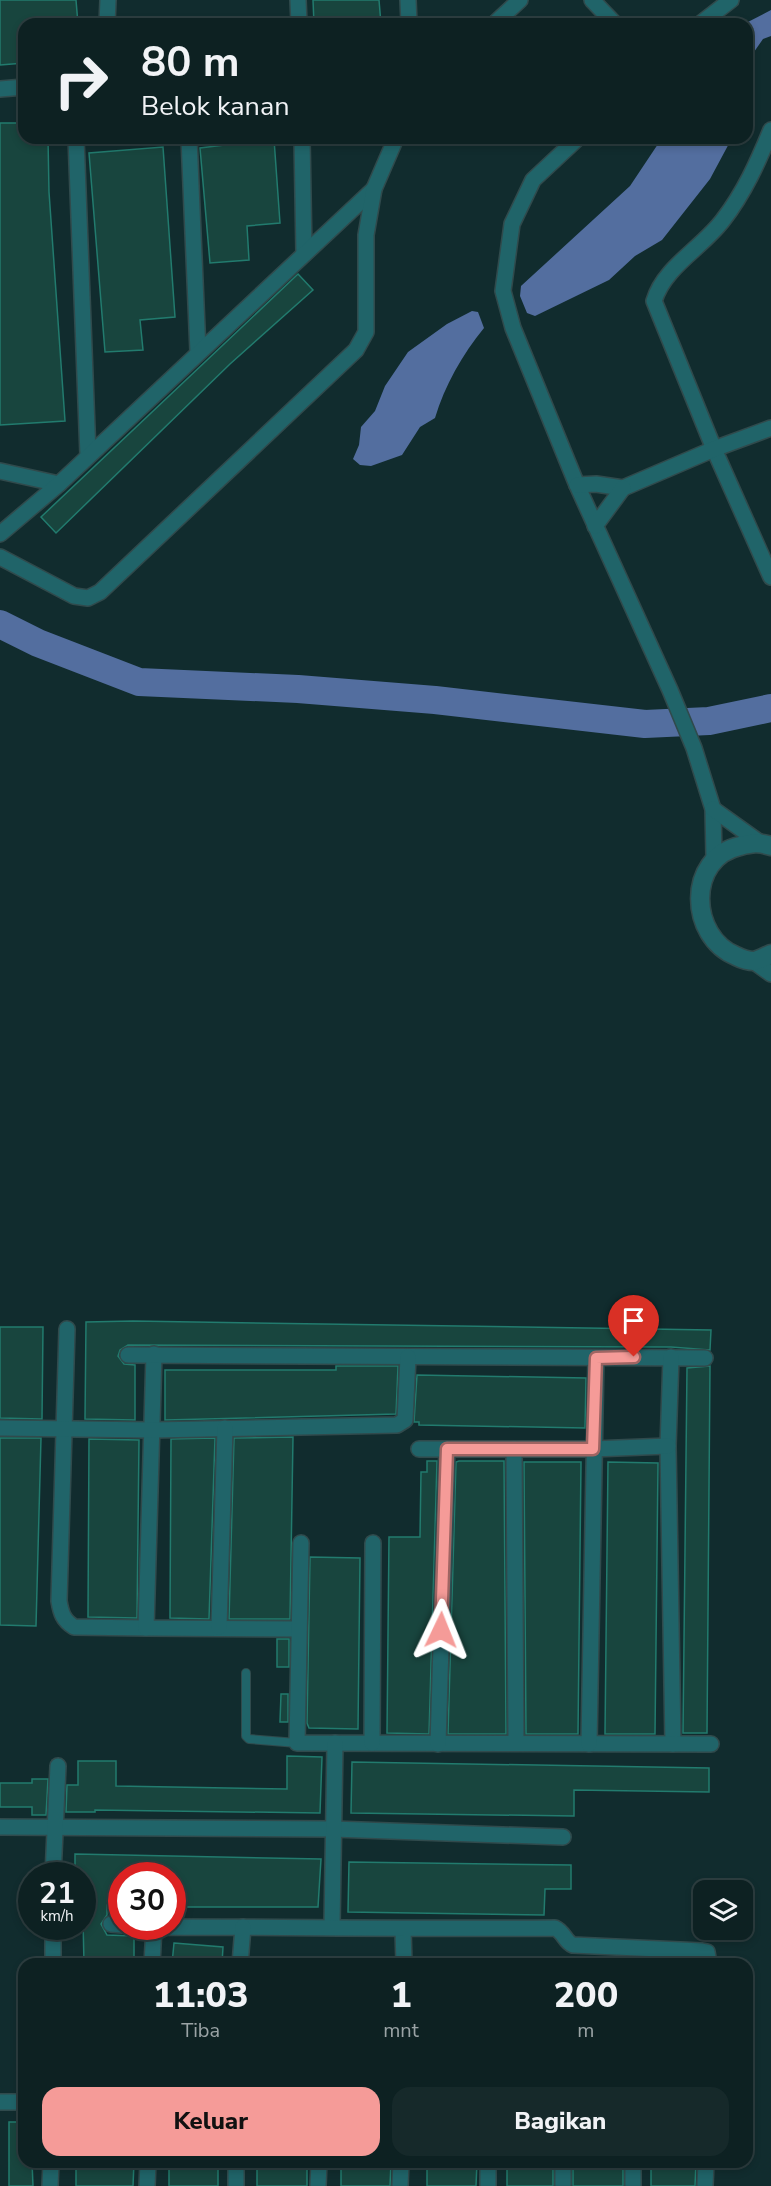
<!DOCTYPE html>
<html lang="id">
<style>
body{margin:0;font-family:"Nunito Sans",sans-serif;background:#16292a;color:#f1f3f6;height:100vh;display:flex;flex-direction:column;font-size:22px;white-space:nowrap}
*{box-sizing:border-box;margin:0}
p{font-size:20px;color:#9aa3a5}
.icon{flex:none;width:33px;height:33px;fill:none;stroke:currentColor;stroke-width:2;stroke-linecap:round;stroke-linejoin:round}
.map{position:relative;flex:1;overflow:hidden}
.panel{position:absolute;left:18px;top:1958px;width:735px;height:210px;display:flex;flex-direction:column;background:#0d2122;border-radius:18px;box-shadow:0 3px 9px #0003,0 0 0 2px #2d3e40}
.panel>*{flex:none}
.banner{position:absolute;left:18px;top:18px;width:735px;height:126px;border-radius:18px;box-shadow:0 3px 9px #0003,0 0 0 2px #2d3e40;background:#0d2122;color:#f1f3f6;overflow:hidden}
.tools{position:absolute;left:693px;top:1880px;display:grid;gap:12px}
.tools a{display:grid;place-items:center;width:60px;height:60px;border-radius:12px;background:#0d2122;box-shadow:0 3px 9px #0003,0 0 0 2px #2d3e40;font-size:30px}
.speed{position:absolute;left:18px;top:1862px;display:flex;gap:12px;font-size:30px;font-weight:700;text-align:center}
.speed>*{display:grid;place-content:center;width:78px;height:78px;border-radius:50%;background:#0d2122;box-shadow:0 3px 9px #0003,0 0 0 2px #2d3e40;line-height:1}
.speed small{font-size:15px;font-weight:400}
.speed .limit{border:9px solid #d22;background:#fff;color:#111}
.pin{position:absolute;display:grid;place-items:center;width:51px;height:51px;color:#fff;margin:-62px -26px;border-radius:50% 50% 50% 0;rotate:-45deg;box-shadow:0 0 6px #0007}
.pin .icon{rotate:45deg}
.me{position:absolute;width:66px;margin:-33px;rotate:2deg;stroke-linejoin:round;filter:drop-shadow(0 0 4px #0008)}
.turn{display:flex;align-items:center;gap:21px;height:126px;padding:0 24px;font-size:27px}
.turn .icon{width:78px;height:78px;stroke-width:2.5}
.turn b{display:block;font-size:42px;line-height:51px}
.eta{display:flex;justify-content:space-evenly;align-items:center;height:102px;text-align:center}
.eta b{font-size:36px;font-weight:800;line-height:42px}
.action{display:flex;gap:12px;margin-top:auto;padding:12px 24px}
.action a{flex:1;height:69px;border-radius:18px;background:#f59b98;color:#111;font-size:24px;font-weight:800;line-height:69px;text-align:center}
.action a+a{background:#16292a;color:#f1f3f6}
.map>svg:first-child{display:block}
.water{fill:#536e9f}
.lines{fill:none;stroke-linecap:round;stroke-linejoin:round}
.river{stroke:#536e9f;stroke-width:28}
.building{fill:#18453e;stroke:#227b6e;stroke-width:1.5}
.lane-casing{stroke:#304a4c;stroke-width:10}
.street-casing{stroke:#304a4c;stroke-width:18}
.secondary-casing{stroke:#304a4c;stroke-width:21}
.lane{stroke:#206469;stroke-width:8}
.street{stroke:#206469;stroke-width:15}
.secondary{stroke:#206469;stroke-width:18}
.route-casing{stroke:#9f6563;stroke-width:15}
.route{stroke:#f59b98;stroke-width:10}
</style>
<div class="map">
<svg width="771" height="2186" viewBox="0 0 771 2186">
<rect width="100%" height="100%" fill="#112c2e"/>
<!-- water -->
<g class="water">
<path d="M771,10V36L763,39L747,62V24H744Z"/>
<path d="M662,138H732L710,179L662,240L635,256L609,280L535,316L527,313L520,296L521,286L630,186Z"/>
<path d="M472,311L478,312L484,328C462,355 445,385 435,418L420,427L402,455L371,466L360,465L353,459L359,445L361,427L375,411L385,386L408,352L447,324Z"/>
</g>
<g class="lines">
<!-- river -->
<path class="river" d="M0,624L38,643L139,682L298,689L435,700L645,724L709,721L771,708"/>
</g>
<!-- building -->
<g class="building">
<path d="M0,0H76L78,24H24V63L0,65Z"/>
<path d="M313,0H379L381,24H314Z"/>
<path d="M0,123H24V138H48L49,192L65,421L0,425Z"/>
<path d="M274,139L280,223L247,226L249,260L210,263L200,148Z"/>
<path d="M163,147L175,317L140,320L143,350L105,352L89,153Z"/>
<path d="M298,274L313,290L230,364L56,533L41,517Z"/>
<path d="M133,1321L711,1330L710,1350L671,1347L128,1345L120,1350L118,1356L124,1364L135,1365V1420L85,1419L86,1322Z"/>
<path d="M0,1327H43L42,1419L0,1418Z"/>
<path d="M336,1366H398L396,1414L165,1420V1370H336Z"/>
<path d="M710,1366L707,1733H683L687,1368Z"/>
<path d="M417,1375L586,1378L585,1428L419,1425V1422H414Z"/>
<path d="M293,1437L290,1619H229L234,1438Z"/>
<path d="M0,1438H41L36,1626L0,1625Z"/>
<path d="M215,1438L209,1619L170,1618L171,1439Z"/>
<path d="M89,1439L139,1440L137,1618L88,1617Z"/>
<path d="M427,1461H437L429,1734L387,1733L389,1537H420L421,1472H427Z"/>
<path d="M459,1461H504L506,1734H448L456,1462Z"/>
<path d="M524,1462H581L578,1734H526Z"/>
<path d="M608,1462L658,1463L655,1734H605Z"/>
<path d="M310,1557L360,1558L358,1729L309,1728L307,1723Z"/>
<rect x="277" y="1639" width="12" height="28"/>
<path d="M281,1694H288V1722H280Z"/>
<path d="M287,1756L322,1757L320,1813L95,1810V1812H66L67,1785H78V1761H116V1786L287,1789Z"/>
<path d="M352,1762L709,1768V1792L574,1790V1816L351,1813Z"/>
<path d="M32,1779H48L46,1815H32V1807H0V1783H32Z"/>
<path d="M75,1854L321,1859L318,1907H172V1875H122V1905H107V1915L101,1924L107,1935L134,1936V1964H84L82,1875H75Z"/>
<path d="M349,1862L571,1865V1889H545L544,1915L348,1912Z"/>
<path d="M174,1943L223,1947L222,1964H172Z"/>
<path d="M9,2122H24V2162H32L33,2186H9Z"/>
<path d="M76,2162H134L133,2186H76Z"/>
<rect x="169" y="2162" width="49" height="24"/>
<rect x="257" y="2162" width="50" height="24"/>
<path d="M341,2162H391L390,2186H341Z"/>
<path d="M427,2162H477L476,2186H427Z"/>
<rect x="507" y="2162" width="46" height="24"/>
<rect x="573" y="2162" width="50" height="24"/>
<path d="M651,2162H696L695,2186H651Z"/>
</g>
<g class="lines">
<defs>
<path id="lane" d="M246,1673V1736L249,1739L297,1743"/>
<g id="street">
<path d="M298,0L299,24"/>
<path d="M408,0L409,24"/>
<path d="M592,0L615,24"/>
<path d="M107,24L108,0"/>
<path d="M494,24L520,0"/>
<path d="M700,24L731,0"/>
<path d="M0,89L24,87"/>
<path d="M771,130C758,162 744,193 723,220C702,248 664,267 654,301L714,449L771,577"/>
<path d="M76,138L88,455"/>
<path d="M189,138L198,352"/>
<path d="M302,138L304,254"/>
<path d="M578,138L533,180L512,224L503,291L513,328L577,485L670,690L694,748L713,809L714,858"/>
<path d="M0,471L59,484"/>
<path d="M577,485L596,484L623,488L714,449L771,428"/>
<path d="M595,526L623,488"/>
<path d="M0,534L59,484L374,189"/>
<path d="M0,557L74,596L88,598L100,592L356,350L366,332V235L374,189L396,138"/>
<path d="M713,809L759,842"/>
<path d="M753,961L771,974"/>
<path d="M67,1329L59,1601C61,1613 63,1620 74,1627L146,1628"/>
<path d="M154,1354L146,1628L298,1629"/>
<path d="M128,1355L705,1358"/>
<path d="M671,1357L668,1446L673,1744"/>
<path d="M0,1428L153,1430L397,1425L405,1420L408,1357"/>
<path d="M419,1449H593L668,1446"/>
<path d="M514,1449L516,1743"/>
<path d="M301,1543L297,1743L711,1744"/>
<path d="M219,1627L225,1428"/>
<path d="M372,1743L373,1543"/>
<path d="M438,1744L447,1449"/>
<path d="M589,1744L596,1358"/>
<path d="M0,1827L333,1829L563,1837"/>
<path d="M53,1875L58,1766"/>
<path d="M111,1924L122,1925"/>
<path d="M136,1926L154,1927"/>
<path d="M332,1926L335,1743"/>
<path d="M403,1930L404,1964"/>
<path d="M53,1964V1926"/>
<path d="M152,1964L154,1927C288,1927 421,1929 555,1928C564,1932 565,1942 573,1945L702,1951L707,1952L709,1964"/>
<path d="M240,1964L243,1927"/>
<path d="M0,2102H24"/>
<path d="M236,2162V2186"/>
<path d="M50,2186L51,2162"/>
<path d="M147,2186L148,2162"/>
<path d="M318,2186L319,2162"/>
<path d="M400,2186L401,2162"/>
<path d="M488,2186V2162"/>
<path d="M563,2186V2162"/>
<path d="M633,2186V2162"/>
<path d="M705,2186L706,2162"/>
</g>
<path id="secondary" d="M771,846C759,842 752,843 740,846C686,858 689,937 736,956C740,958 748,961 754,961C759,960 766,956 771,954"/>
</defs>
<!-- lane casing -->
<use href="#lane" class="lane-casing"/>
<!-- street casing -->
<use href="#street" class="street-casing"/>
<!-- secondary casing -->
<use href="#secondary" class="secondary-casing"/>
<!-- lane -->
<use href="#lane" class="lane"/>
<!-- street -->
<use href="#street" class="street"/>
<!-- secondary -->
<use href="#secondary" class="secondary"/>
</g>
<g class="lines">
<defs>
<path id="route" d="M441,1630L447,1449H593L596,1358L634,1357"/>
</defs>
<!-- route casing -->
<use href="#route" class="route-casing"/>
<!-- route -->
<use href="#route" class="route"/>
</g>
</svg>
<div class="tools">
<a><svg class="icon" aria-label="layers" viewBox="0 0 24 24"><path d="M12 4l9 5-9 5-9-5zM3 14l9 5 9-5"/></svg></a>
</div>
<div class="speed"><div>21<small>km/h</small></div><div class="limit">30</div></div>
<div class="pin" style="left:634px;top:1357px;background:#d93025"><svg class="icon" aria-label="arrive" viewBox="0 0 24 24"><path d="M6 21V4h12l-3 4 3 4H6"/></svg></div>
<svg class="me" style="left:441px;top:1630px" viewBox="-20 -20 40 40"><path d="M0-17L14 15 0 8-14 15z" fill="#f59b98" stroke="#fff" stroke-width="4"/></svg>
<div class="banner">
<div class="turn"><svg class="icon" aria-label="right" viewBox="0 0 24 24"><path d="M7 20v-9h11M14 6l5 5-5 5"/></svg><div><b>80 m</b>Belok kanan</div></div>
</div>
<section class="panel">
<div class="eta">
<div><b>11:03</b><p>Tiba</p></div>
<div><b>1</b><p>mnt</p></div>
<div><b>200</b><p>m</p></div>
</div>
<div class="action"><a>Keluar</a><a>Bagikan</a></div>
</section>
</div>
